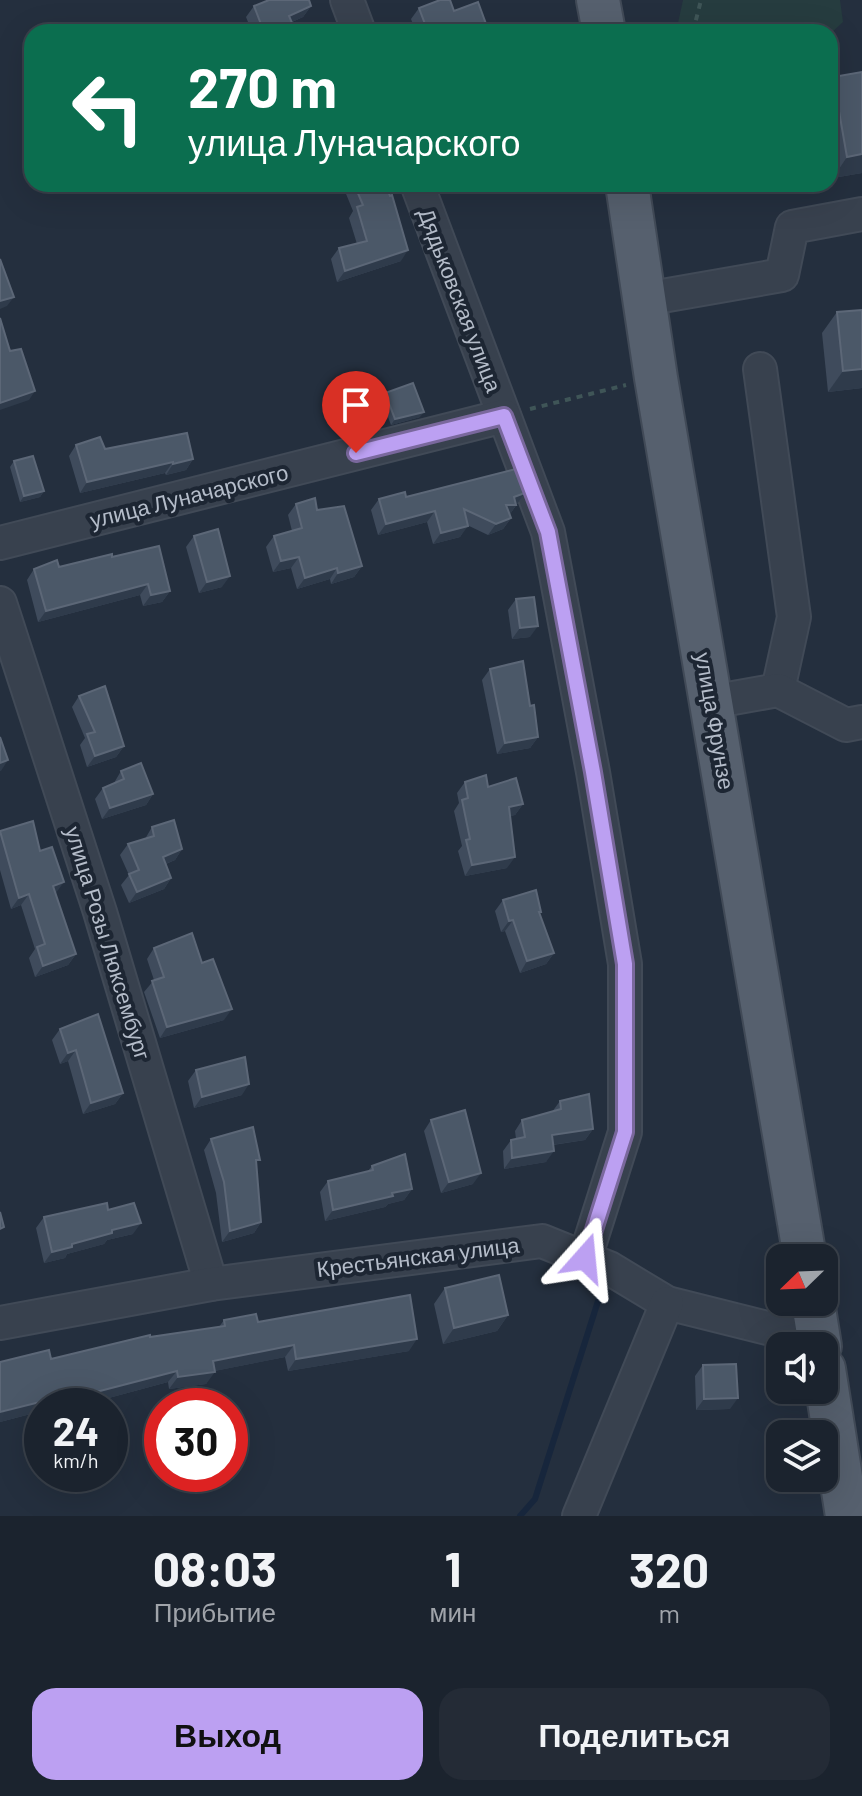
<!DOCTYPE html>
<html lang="ru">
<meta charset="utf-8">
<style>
body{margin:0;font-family:Barlow,sans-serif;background:#242b36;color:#f1f3f6;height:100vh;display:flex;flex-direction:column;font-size:30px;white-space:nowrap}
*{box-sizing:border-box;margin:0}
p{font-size:26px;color:#a0a4aa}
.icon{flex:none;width:44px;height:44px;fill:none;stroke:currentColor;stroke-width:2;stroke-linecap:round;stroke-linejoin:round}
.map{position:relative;height:1516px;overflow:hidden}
.panel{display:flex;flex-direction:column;background:#1b232e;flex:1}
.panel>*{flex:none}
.hud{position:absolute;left:24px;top:24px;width:814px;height:168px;border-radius:24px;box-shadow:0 8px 32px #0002,0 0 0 2px #39404a;background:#0b6e4f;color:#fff;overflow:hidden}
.needle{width:52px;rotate:247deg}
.tools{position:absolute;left:766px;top:1244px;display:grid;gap:16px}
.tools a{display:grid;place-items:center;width:72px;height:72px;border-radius:16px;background:#1b232e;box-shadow:0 8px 32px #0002,0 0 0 2px #39404a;font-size:40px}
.speed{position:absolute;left:24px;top:1388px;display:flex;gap:16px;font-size:40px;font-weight:700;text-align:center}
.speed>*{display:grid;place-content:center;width:104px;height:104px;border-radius:50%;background:#1b232e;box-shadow:0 8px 32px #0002,0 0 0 2px #39404a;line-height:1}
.speed small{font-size:20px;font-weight:400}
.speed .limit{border:12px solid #d22;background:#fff;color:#111}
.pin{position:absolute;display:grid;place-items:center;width:68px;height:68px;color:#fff;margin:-82px -34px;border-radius:50% 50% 50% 0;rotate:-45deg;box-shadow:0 0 8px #0007}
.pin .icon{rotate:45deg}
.me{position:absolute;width:88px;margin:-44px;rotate:18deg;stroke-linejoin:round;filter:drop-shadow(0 0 6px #0008)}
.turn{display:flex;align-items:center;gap:28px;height:168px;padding:0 32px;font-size:36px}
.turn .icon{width:104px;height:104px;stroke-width:2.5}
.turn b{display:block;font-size:56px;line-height:68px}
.eta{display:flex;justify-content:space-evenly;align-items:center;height:136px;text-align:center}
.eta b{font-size:48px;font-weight:700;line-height:56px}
.cta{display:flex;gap:16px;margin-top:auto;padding:16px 32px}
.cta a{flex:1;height:92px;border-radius:24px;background:#bca0f2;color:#111;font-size:32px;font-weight:700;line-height:92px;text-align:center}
.cta a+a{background:#242b36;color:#f1f3f6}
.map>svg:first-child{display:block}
.green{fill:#263c3f}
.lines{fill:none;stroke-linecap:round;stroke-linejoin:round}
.stream{stroke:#17263c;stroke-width:6}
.minor-casing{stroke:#414a57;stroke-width:36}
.major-casing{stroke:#414a57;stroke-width:46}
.path{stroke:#3f5557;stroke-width:4;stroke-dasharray:6 6;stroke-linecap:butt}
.minor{stroke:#38414e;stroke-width:32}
.major{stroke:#56606e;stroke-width:42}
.wall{fill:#3f4b5c}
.shaded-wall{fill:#2f3b4b}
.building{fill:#4b5868;stroke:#5c6777;stroke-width:2}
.route-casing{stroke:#7a689d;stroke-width:20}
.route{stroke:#bca0f2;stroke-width:14}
.labels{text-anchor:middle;stroke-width:8;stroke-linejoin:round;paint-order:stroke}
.street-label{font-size:22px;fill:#b4bcc9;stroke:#1d2633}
</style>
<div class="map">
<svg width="862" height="1516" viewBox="0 0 862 1516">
<rect width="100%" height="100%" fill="#242f3e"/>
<!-- green -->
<path class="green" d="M683,0H840L843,22L830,34V32H676Z"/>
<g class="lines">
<!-- stream -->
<path class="stream" d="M520,1516L535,1499L606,1276"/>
<defs>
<g id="minor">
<path d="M347,0L359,32"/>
<path d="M417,184L548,532L593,772L625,964V1132L585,1258"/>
<path d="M645,299L782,275L792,227L862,214"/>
<path d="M760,369L794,617L778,690"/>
<path d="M0,543L504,416"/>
<path d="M0,603L100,912L211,1284"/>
<path d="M711,702L778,690L846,725L862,722"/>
<path d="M0,1323L211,1284L542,1241L609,1268L667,1303L791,1334L820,1345"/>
<path d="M579,1516L667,1303"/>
</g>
<g id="major">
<path d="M598,0L604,32"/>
<path d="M627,184L656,378L805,1258"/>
<path d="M813,1302L820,1346"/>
<path d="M824,1369L847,1516"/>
</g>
</defs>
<!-- minor casing -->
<use href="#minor" class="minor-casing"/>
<!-- major casing -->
<use href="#major" class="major-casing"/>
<!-- path -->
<g class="path">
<path d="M693,32L701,0"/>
<path d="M530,409L626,385"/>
</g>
<!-- minor -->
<use href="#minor" class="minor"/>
<!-- major -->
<use href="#major" class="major"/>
</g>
<!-- wall -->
<g class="wall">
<path d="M254,6H311L303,17L292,22L296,32H252L246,17Z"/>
<path d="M419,8L489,32H416L411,19Z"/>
<path d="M862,72V173L833,178L830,163V82L833,77Z"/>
<path d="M342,184H385L401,261L337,282L331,259L339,248L357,244L349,218L353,211Z"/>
<path d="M837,312L862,388L828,392L822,333Z"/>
<path d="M385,393L420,417L391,425L381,398Z"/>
<path d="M76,445L105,449L193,459L186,470L166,475L165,473L80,493L69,456Z"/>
<path d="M14,461L44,491L40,497L20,502L10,467Z"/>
<path d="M525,493L510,514L511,518L503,529L488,535L467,525L460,537L433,544L427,522L378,535L371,510L379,499Z"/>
<path d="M296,504L317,510L362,566L354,577L331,584L330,579L297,589L291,568L273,572L266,547L274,536L292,531L288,515Z"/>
<path d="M194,536L222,587L199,593L186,547Z"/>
<path d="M112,557L170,591L162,602L143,606L140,595L38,622L27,580L34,569L59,567Z"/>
<path d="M516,599L530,637L512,639L508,610Z"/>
<path d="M490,669L530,706L538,737L530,748L497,754L482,680Z"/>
<path d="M79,696L124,746L116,757L87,767L80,745L85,738L72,707Z"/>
<path d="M121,771L153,794L146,805L102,819L95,799L103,788L114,783Z"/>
<path d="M465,782L488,787L523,804L515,815L510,816L507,868L465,876L458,851L462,846L454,811L459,803L457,793Z"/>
<path d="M152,827L182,849L175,860L166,864L171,878L164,889L129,903L121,885L129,875L120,855L128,844L145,839Z"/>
<path d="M0,831L40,851L76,954L68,965L35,977L29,958L35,949L21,905L11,909L0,870Z"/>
<path d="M503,900L539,914L554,953L546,964L520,973L505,931L501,932L495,911Z"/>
<path d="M154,948L202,963L224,1020L160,1038L144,992L154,980L147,959Z"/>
<path d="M60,1029L123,1093L115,1104L83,1114L68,1061L60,1064L52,1040Z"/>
<path d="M196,1070L242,1095L194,1108L188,1081Z"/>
<path d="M560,1101L593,1129L585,1140L553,1145L546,1162L504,1169L503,1151L511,1140L516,1139L515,1131L522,1120L552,1112Z"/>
<path d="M431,1120L473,1184L441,1193L424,1131Z"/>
<path d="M211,1139L256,1165L261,1222L254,1233L222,1242L216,1193L204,1150Z"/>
<path d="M372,1166L412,1189L404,1200L388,1204L385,1207L325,1221L320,1192L328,1181L368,1171Z"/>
<path d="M108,1210L133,1234L107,1240L104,1244L67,1254L65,1258L44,1263L36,1228L44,1217Z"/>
<path d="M445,1288L508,1315L497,1331L443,1344L434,1304Z"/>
<path d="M224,1320L258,1322L409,1351L288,1371L285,1357L214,1371L206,1384L169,1389L168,1382L79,1406H42V1411L0,1422V1362L51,1359L150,1337L219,1327Z"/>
<path d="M703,1365L730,1409L696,1410L695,1376Z"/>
</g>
<!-- shaded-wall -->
<g class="shaded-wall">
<path d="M311,6L303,17L281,27L289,16Z"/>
<path d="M862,154V173L833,178L847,157Z"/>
<path d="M408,250L401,261L337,282L345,271Z"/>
<path d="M14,297L7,306L0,309V301Z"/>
<path d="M862,369V388L828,392L843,371Z"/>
<path d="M35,391L29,400L0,410V403Z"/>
<path d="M424,412L420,417L391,425L395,419Z"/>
<path d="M193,459L186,470L166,475L173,464Z"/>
<path d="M173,462L165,473L80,493L87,482Z"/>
<path d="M44,491L40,497L20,502L24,496Z"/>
<path d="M525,493L517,504L515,505H516L509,516H498L514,497Z"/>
<path d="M435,511L427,522L378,535L386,524Z"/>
<path d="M511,518L503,529L488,535L496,524Z"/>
<path d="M468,526L460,537L433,544L441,533Z"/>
<path d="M299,557L291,568L273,572L281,561Z"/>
<path d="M362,566L354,577L331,584L338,573Z"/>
<path d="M337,568L330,579L297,589L305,578Z"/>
<path d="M230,576L222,587L199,593L207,582Z"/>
<path d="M148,584L140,595L38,622L46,611Z"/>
<path d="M170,591L162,602L143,606L151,595Z"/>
<path d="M538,626L530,637L512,639L520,628Z"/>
<path d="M538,737L530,748L497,754L505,743Z"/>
<path d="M124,746L116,757L87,767L95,756Z"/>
<path d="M8,760L1,771H0V763Z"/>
<path d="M153,794L146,805L102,819L110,808Z"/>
<path d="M523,804L515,815L501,818L509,807Z"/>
<path d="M182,849L175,860L155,868L163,857Z"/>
<path d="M515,857L507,868L465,876L472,865Z"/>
<path d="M171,878L164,889L129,903L137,892Z"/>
<path d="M64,882L56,893L53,886Z"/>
<path d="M29,894L21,905L11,909L19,898Z"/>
<path d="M513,920L505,931L501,932L509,921Z"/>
<path d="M554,953L546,964L520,973L527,961Z"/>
<path d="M76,954L68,965L35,977L43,966Z"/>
<path d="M232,1009L224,1020L160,1038L167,1027Z"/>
<path d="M76,1050L68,1061L60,1064L68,1053Z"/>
<path d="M249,1084L242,1095L194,1108L202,1097Z"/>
<path d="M123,1093L115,1104L83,1114L91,1103Z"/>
<path d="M593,1129L585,1140L544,1146L552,1135Z"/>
<path d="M554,1151L546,1162L504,1169L512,1158Z"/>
<path d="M481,1173L473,1184L441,1193L449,1182Z"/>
<path d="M412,1189L404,1200L388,1204L385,1207L325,1221L333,1210L392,1193Z"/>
<path d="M261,1222L254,1233L222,1242L230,1231Z"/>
<path d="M141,1223L133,1234L107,1240L104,1244L67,1254L65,1258L44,1263L52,1252L72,1244L112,1230Z"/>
<path d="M508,1315L497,1331L443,1344L454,1328Z"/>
<path d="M417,1339L409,1351L288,1371L296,1359Z"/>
<path d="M294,1345L285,1357L205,1373L213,1361Z"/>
<path d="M177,1371L168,1382L79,1406H64L69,1399Z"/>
<path d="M215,1372L206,1384L169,1389L178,1377Z"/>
<path d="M68,1395L60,1406H42V1411L0,1422V1412Z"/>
<path d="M738,1398L730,1409L696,1410L704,1399Z"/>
</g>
<!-- building -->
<g class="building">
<path d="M269,0H309L311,6L289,16L296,32H264L254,6Z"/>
<path d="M440,0H450L454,11L478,2L489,32H428L419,8Z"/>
<path d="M862,72V154L847,157L833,77Z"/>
<path d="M354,184H385L390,196L392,195L408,250L345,271L339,248L367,241L357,207L363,205Z"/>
<path d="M0,259L14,297L0,301Z"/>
<path d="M862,310V369L843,371L837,312Z"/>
<path d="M0,318L10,351L21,349L35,391L0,403Z"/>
<path d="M413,383L424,412L395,419L385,393Z"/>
<path d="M187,433L193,459L173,464V462L87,482L76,445L100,437L105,449Z"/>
<path d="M33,456L44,491L24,496L14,461Z"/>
<path d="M516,469L525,493L514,497L516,505H506L511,518L496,524L464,509L468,526L441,533L435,511L386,524L379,499L405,492L406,497Z"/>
<path d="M315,498L317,510L344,506L362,566L338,573L337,568L305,578L299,557L281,561L274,536L302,528L296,504Z"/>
<path d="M218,529L230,576L207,582L194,536Z"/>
<path d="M159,546L170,591L151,595L148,584L46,611L34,569L57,560L59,567L112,554V557Z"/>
<path d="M534,597L538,626L520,628L516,599Z"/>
<path d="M523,661L530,706L534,705L538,737L505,743L490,669Z"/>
<path d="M105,686L124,746L95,756L87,734L95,732L79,696Z"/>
<path d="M0,737L8,760L0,763Z"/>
<path d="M141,763L153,794L110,808L103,788L124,779L121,771Z"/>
<path d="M486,775L488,787L516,778L523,804L509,807L515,857L472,865L466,840L470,839L462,800L468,798L465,782Z"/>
<path d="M174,820L182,849L163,857L171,878L137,892L129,874L139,870L128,844L154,836L152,827Z"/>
<path d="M33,821L40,851L52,847L64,882L53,886L76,954L43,966L37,947L45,944L29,894L19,898L0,831Z"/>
<path d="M536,890L541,912H539L554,953L527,961L513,920L509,921L503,900Z"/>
<path d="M192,933L202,963L213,959L232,1009L167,1027L152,981L164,977L154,948Z"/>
<path d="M98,1014L123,1093L91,1103L76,1050L68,1053L60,1029Z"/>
<path d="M245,1057L249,1084L202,1097L196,1070Z"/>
<path d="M589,1094L593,1129L552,1135L554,1151L512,1158L511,1140L525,1137L522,1120L561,1109L560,1101Z"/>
<path d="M465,1110L481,1173L449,1182L431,1120Z"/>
<path d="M253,1127L260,1160H256L261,1222L230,1231L224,1182L211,1139Z"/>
<path d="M405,1154L412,1189L392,1193L393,1196L333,1210L328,1181L373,1170L372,1166Z"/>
<path d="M107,1203L108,1210L134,1203L141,1223L112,1230V1233L72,1244V1247L52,1252L44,1217Z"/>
<path d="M0,1212L4,1227L0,1229Z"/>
<path d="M499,1275L508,1315L454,1328L445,1288Z"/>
<path d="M410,1295L417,1339L296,1359L294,1345L213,1361L215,1372L178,1377L177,1371L69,1399L68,1395L0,1412V1362L49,1350L51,1359L150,1335V1337L225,1326L224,1320L256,1314L258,1322Z"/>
<path d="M736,1364L738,1398L704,1399L703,1365Z"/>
</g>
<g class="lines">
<defs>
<path id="route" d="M356,453L504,416L548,532L593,772L625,964V1132L585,1258"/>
</defs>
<!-- route casing -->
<use href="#route" class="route-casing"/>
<!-- route -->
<use href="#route" class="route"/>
</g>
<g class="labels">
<!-- street labels -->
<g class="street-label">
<text transform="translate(460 300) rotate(69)" y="8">Дядьковская улица</text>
<text transform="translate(189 496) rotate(-14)" y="8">улица Луначарского</text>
<text transform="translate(715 721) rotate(80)" y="8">улица Фрунзе</text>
<text transform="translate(108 943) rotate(73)" y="8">улица Розы Люксембург</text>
<text transform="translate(418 1257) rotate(-7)" y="8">Крестьянская улица</text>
</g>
</g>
</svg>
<div class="tools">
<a><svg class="needle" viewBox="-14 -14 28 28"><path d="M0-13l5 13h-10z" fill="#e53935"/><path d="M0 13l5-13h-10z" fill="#a0a4aa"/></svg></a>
<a><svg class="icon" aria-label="sound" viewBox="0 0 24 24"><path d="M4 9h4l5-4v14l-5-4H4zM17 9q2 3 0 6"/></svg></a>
<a><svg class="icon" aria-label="layers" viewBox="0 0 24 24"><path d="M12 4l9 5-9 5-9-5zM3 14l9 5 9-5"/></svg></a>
</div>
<div class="speed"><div>24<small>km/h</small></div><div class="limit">30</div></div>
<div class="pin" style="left:356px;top:453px;background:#d93025"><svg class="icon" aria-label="arrive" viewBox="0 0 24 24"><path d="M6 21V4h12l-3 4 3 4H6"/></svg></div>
<svg class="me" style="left:585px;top:1258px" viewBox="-20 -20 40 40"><path d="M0-17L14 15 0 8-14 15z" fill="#bca0f2" stroke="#fff" stroke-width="4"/></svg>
<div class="hud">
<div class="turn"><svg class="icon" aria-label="left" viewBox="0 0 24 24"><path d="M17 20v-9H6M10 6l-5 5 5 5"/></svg><div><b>270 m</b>улица Луначарского</div></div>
</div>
</div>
<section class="panel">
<div class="eta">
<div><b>08:03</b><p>Прибытие</p></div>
<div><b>1</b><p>мин</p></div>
<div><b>320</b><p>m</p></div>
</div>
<div class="cta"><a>Выход</a><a>Поделиться</a></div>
</section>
